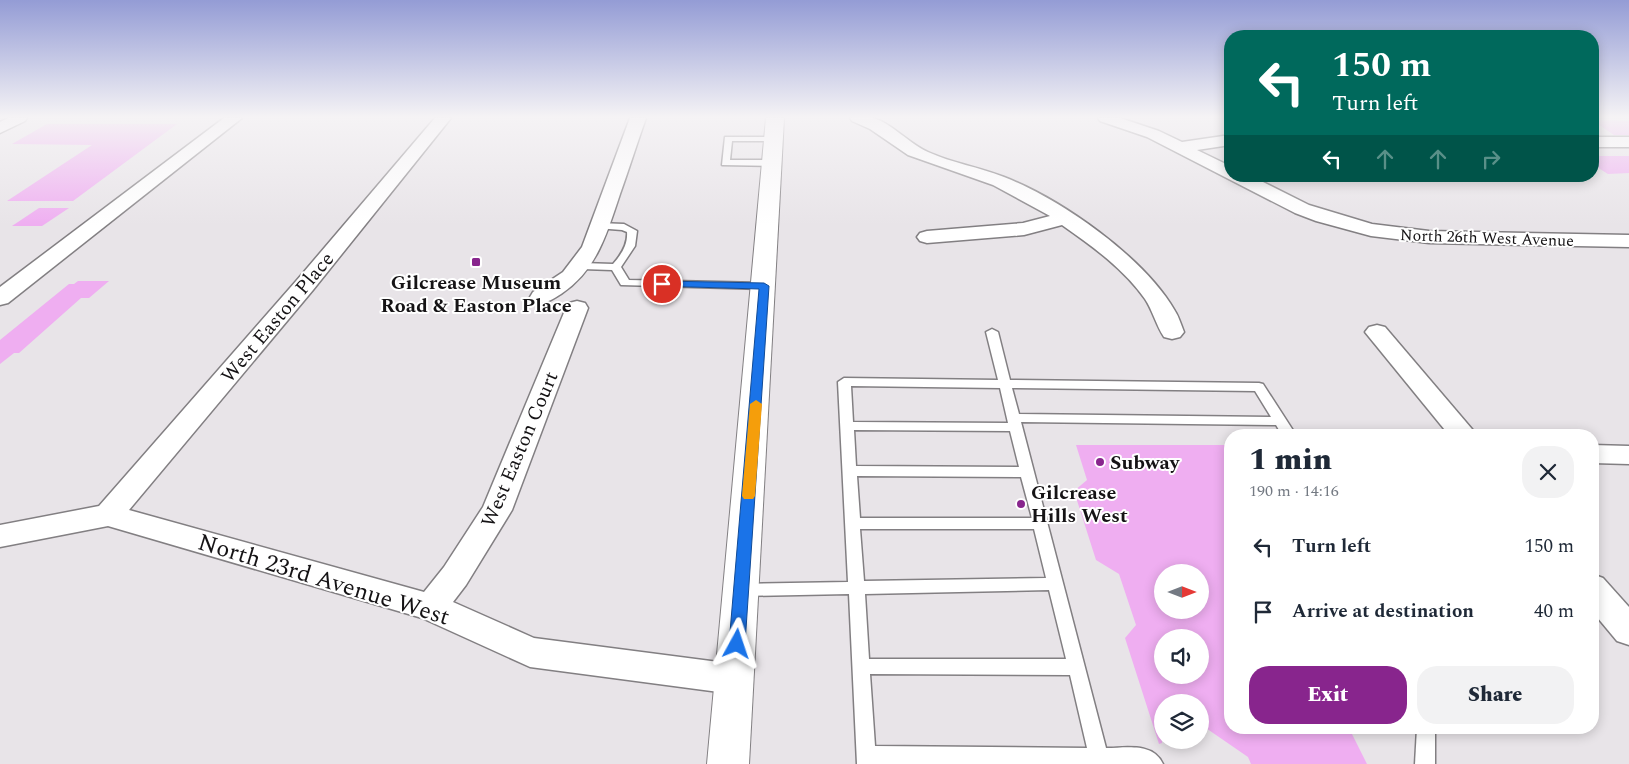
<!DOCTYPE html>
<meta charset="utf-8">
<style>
body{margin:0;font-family:Spectral,serif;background:#f2f2f3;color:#1f2937;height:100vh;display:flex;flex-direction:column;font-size:19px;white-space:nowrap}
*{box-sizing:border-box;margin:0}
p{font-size:16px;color:#747a83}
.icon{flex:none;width:28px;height:28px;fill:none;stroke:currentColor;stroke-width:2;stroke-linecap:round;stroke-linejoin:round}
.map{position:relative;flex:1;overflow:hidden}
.drawer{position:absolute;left:1224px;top:429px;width:375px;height:305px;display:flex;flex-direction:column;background:#fff;border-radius:20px;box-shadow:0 2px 12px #0003}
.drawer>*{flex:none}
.guide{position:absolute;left:1224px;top:30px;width:375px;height:152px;border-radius:20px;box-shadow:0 2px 12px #0003;background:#00695c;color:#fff;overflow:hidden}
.needle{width:32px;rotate:90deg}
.tools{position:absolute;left:1154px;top:564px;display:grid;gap:10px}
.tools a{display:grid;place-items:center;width:55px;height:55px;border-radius:50%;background:#fff;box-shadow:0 2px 12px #0003;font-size:25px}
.pin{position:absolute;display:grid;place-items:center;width:42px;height:42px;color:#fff;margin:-21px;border:2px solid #fff;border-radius:50%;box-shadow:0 1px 5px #0007}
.me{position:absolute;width:55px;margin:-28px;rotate:5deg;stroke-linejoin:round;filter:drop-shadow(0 0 4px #0008)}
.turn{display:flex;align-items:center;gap:18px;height:105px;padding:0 25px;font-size:22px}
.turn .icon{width:65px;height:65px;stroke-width:2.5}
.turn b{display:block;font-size:35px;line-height:42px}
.lanes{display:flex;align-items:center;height:48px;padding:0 25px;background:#0003;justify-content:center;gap:25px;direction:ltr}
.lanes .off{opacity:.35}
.round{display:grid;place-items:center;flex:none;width:52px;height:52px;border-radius:20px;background:#f2f2f3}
.summary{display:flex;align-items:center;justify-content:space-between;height:85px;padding:0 25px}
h1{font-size:30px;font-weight:800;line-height:38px}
.action{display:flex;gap:10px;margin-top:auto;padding:10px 25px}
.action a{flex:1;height:58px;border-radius:20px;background:#88258d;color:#fff;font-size:20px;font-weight:800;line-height:58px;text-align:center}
.action a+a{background:#f2f2f3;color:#1f2937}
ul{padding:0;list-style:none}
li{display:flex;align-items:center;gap:15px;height:65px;padding:0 25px}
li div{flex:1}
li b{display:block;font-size:19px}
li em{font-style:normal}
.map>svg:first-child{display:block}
.building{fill:#efaef1;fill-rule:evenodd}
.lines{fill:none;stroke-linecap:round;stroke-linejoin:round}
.lane-casing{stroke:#827f82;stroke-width:3}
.street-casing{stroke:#827f82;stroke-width:3}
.secondary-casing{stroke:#827f82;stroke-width:2}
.lane{fill:#fff;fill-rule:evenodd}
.street{fill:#fff;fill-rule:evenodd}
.secondary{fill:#fff;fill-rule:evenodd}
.route{fill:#1a73e8;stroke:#114b97}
.slow{fill:#f59e0b}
.poi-dot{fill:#88258d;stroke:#fff;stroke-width:2}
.labels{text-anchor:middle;stroke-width:4;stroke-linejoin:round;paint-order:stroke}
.far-street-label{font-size:16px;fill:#151315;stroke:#fff}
.poi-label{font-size:20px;font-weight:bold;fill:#151315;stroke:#fff;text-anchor:start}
.street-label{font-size:20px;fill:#151315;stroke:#fff}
.near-street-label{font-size:24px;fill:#151315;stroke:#fff}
</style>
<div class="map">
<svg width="1629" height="764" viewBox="0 0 1629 764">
<rect width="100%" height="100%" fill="#e8e4e8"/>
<!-- building -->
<g class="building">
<path d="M1592,120L1629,121V135H1614Z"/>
<path d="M47,124H177L73,201H7L92,145L12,144Z"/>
<path d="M1592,156H1629V173L1608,174L1592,164Z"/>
<path d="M39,208H69L42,226H12Z"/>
<path d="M78,281H109L89,298H81L19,353H14L0,364V340L69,284H74Z"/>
<path d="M1076,445H1230V728H1349L1367,764H1251L1248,757L1200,724V702H1162V743L1159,744L1125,638L1136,625L1119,574L1096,560L1074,491L1087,480ZM1162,572H1200V610H1162ZM1162,638H1200V675H1162Z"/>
</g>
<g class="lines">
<defs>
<g id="lane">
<path d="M725,137H777L778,139L774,141H732L730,160H773L777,163L773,166L722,165Z"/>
<path d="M599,223L624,224L637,231L635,246L621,267L629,280L764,283L769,286L764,289L621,285L612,270L582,269L577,266L582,263L613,264C621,255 628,245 627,232L622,230L596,228V224Z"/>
<path d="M992,329L998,332L1010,380L1259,383L1263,384L1296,435H1282L1276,425L1021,422L1106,748C1126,748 1153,742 1163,764H857L849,594L742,596L736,595L734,590L736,585L742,584L848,582L838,382L844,378L998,380L986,332ZM851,386L1000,388L1008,423L853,422ZM1012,388L1255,391L1271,417L1019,414ZM854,430L1010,431L1019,467L856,466ZM857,476L1021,477L1032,518H860ZM860,529H1034L1046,578L864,581ZM1049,590L1066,659H869L865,594ZM870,674L1070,675L1087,748L875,746Z"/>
<path d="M1417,728H1435V764H1415Z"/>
</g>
<g id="street">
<path d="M8,118H27L25,121L0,133V122Z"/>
<path d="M224,118H242L8,303L0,305V287Z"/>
<path d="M435,118H451L313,290L129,510L424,592L444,567L483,507L566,308L569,303L577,301L585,303L588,308L512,510L466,585L453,602L534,638L734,664L747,668L752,679L747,690L734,694L530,667L422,618L108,526L0,547V525L99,506L297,280Z"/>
<path d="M630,118H646C637,143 629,169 620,194C607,233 597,270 561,294C551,300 545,305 533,302L530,297L533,292L563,272L582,247Z"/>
<path d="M850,118C856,117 866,116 873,118C893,124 908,143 928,152C952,163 979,167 1004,177C1061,199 1144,257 1175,311C1179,317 1181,325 1184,332L1180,337L1172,339L1164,337C1156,325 1153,311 1145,299C1124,269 1092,246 1062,225L1024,235L927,243L920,241L917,237L920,233L927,231L1023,223L1050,216L993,185L908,155L870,129L852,121Z"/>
<path d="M1098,118H1120L1159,131L1182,142L1230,135V145L1197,150L1230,166V176H1251L1309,205L1372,224L1429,231L1629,235V247L1429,243L1371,236L1316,221L1295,213L1147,137L1100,121Z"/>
<rect x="1592" y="137" width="37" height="10"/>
<path d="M1377,325L1385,327L1477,435H1449L1365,332L1369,327Z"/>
<path d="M1592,445L1629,446V464L1592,463Z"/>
<path d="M1592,574L1603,578L1629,607V645L1617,641L1592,611Z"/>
</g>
<path id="secondary" d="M766,118H784L749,764H707Z"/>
</defs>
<!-- lane casing -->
<use href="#lane" class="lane-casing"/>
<!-- street casing -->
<use href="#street" class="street-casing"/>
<!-- secondary casing -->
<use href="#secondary" class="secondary-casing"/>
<!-- lane -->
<use href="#lane" class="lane"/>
<!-- street -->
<use href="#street" class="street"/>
<!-- secondary -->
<use href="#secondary" class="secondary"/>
</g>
<!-- sky -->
<linearGradient id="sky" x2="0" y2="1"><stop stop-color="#949cd5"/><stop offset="0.52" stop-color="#f5f3f5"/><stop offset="1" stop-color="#f5f3f5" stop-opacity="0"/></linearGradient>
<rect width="1629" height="225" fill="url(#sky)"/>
<!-- route -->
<path class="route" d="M662,281L764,283L769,286L745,644L743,648L737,650L732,648L729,644L759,289L658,286V282Z"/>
<!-- slow -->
<path class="slow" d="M756,400L762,404L755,496L753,499H744L742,496L750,404Z"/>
<!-- markers -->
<g class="poi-dot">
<rect x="471" y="257" width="10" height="10" rx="2.5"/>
<circle cx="1100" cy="462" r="5"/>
<circle cx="1021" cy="504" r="5"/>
</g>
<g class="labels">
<!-- far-street labels -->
<g class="far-street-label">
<text transform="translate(1487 237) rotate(2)" y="6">North 26th West Avenue</text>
</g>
<!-- poi labels -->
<g class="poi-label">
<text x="476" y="289" text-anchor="middle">Gilcrease Museum<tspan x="476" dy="23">Road &amp; Easton Place</tspan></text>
<text x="1110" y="469">Subway</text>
<text x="1031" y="499">Gilcrease<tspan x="1031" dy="23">Hills West</tspan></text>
</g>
<!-- street labels -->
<g class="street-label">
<text transform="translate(277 317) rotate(-50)" y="7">West Easton Place</text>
<text transform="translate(519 449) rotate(-67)" y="7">West Easton Court</text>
</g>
<!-- near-street labels -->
<g class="near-street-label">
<text transform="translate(324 579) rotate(17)" y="8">North 23rd Avenue West</text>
</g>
</g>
</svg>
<div class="tools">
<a><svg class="needle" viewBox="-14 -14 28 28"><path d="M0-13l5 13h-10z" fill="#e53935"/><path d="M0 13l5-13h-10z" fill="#747a83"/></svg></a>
<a><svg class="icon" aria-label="sound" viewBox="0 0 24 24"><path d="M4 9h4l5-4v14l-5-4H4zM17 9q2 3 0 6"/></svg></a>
<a><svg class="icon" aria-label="layers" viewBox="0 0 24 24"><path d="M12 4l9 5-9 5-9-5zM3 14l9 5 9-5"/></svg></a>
</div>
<div class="pin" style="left:662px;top:284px;background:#d93025"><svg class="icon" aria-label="arrive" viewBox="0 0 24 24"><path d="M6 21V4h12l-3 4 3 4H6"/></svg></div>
<svg class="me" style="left:737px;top:644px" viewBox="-20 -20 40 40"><path d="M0-17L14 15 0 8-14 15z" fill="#1a73e8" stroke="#fff" stroke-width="4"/></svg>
<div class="guide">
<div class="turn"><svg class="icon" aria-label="left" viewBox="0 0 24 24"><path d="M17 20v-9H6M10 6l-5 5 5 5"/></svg><div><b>150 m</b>Turn left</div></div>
<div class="lanes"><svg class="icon" aria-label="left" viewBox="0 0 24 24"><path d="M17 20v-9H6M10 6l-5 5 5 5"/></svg><svg class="icon off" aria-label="ahead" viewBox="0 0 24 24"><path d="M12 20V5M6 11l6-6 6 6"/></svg><svg class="icon off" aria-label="ahead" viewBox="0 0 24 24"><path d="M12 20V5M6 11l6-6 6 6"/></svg><svg class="icon off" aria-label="right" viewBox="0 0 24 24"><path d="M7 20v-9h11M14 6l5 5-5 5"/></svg></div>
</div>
<section class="drawer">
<div class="summary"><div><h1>1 min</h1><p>190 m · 14:16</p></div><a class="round"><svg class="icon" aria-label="close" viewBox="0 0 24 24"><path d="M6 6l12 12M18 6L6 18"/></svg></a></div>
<ul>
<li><svg class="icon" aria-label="left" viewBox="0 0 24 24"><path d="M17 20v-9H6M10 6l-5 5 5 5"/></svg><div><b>Turn left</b></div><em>150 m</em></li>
<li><svg class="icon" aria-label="arrive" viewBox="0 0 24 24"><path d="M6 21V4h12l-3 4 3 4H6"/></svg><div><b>Arrive at destination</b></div><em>40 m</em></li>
</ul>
<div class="action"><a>Exit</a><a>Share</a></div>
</section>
</div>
